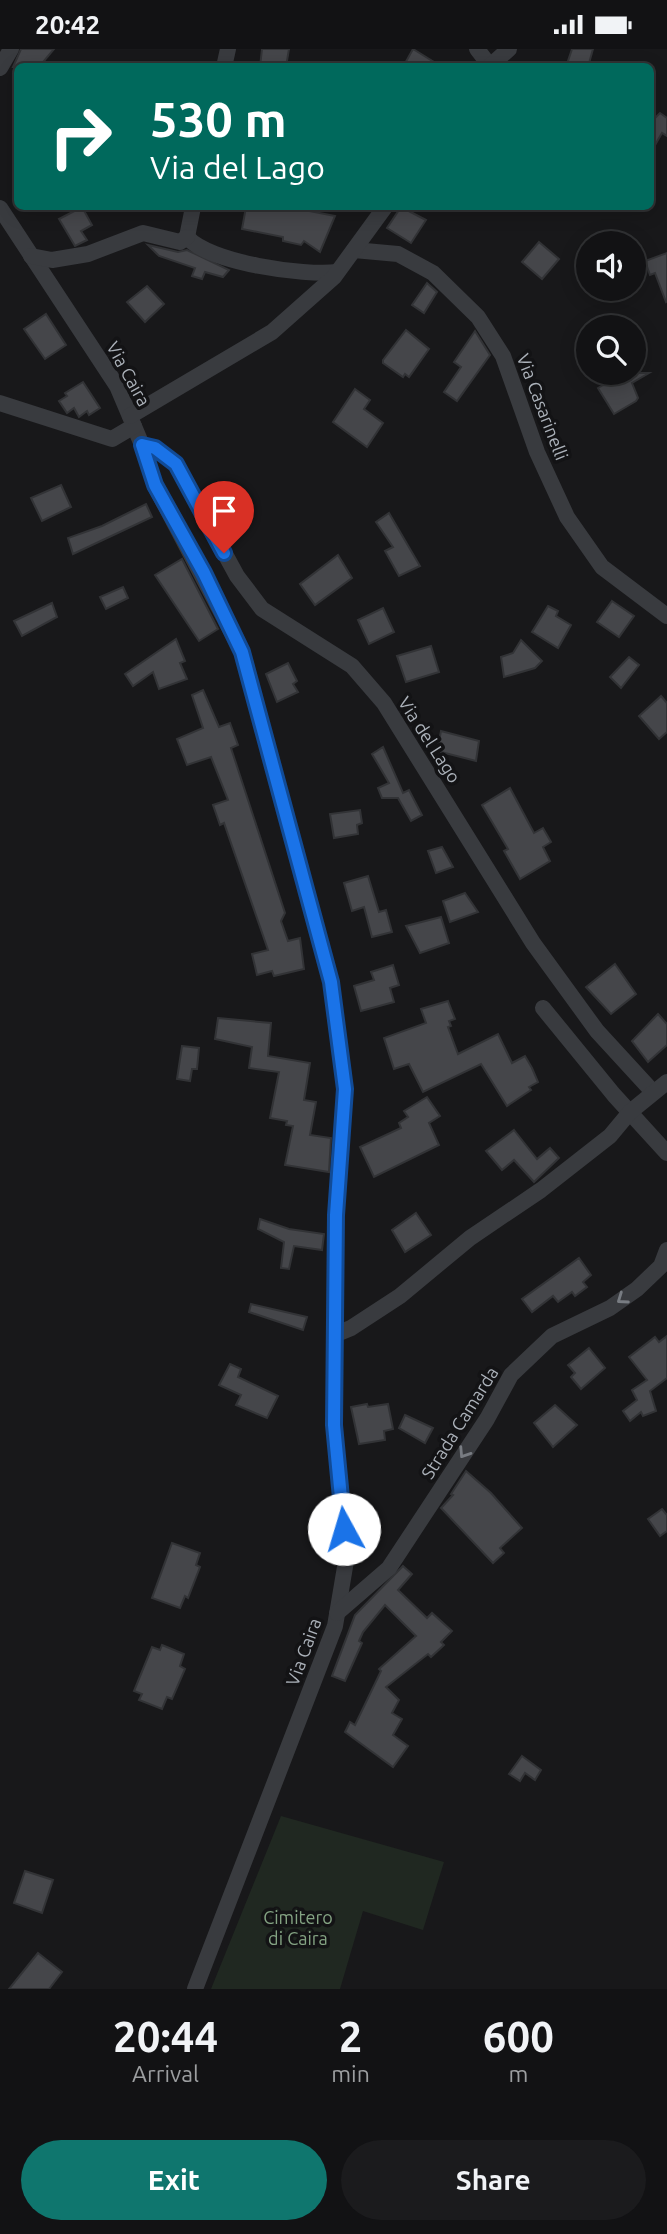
<!DOCTYPE html>
<style>
body{margin:0;font-family:Ubuntu,sans-serif;background:#1b1b1d;color:#f1f3f6;height:100vh;display:flex;flex-direction:column;font-size:26px;white-space:nowrap}
*{box-sizing:border-box;margin:0}
p{font-size:23px;color:#9c9ea0}
.icon{flex:none;width:38px;height:38px;fill:none;stroke:currentColor;stroke-width:2;stroke-linecap:round;stroke-linejoin:round}
.map{position:relative;height:1940px;overflow:hidden}
.details{display:flex;flex-direction:column;background:#121214;flex:1}
.details>*{flex:none}
.banner{position:absolute;left:14px;top:14px;width:640px;height:147px;border-radius:10px;box-shadow:0 4px 18px #0003,0 0 0 2px #313234;background:#00695c;color:#fff;overflow:hidden}
.controls{position:absolute;left:576px;top:182px;display:grid;gap:14px}
.controls a{display:grid;place-items:center;width:70px;height:70px;border-radius:50%;background:#121214;box-shadow:0 4px 18px #0003,0 0 0 2px #313234;font-size:35px}
.pin{position:absolute;display:grid;place-items:center;width:60px;height:60px;color:#fff;margin:-72px -30px;border-radius:50% 50% 50% 0;rotate:-45deg;box-shadow:0 0 7px #0007}
.pin .icon{rotate:45deg}
.me{position:absolute;width:77px;margin:-38px;rotate:354deg;stroke-linejoin:round;filter:drop-shadow(0 0 5px #0008)}
.turn{display:flex;align-items:center;gap:24px;height:147px;padding:0 21px;font-size:32px}
.turn .icon{width:91px;height:91px;stroke-width:2.5}
.turn b{display:block;font-size:49px;line-height:60px}
.eta{display:flex;justify-content:space-evenly;align-items:center;height:119px;text-align:center}
.eta b{font-size:42px;font-weight:700;line-height:49px}
.button{display:flex;gap:14px;margin-top:auto;padding:14px 21px}
.button a{flex:1;height:80px;border-radius:42px;background:#0f766e;color:#fff;font-size:28px;font-weight:700;line-height:80px;text-align:center}
.button a+a{background:#1b1b1d;color:#f1f3f6}
.status{display:flex;justify-content:space-between;align-items:center;height:49px;padding:0 35px;background:#121214;direction:ltr}
.status svg{height:19px;fill:currentColor}
.map>svg:first-child{display:block}
.green{fill:#202821}
.building{fill:#45464a;stroke:#323336;stroke-width:2}
.lines{fill:none;stroke-linecap:round;stroke-linejoin:round}
.minor{stroke:#393b3f;stroke-width:16}
.oneway{stroke:#787c82}
.route-casing{stroke:#114b97;stroke-width:18}
.route{stroke:#1a73e8;stroke-width:12}
.labels{text-anchor:middle;stroke-width:7;stroke-linejoin:round;paint-order:stroke}
.street-label{font-size:18px;fill:#abb1b9;stroke:#131315}
.park-label{font-size:18px;fill:#84a383;stroke:#131315}
</style>
<div class="status"><b>20:42</b><svg viewBox="0 0 49 12"><path d="M0 12V9h3v3zM5 12V6h3v6zM10 12V3h3v9zM15 12V0h3v12zM26 1h20v11H26zM47 4h2v5h-2z"/></svg></div>
<div class="map">
<svg width="667" height="1940" viewBox="0 0 667 1940">
<rect width="100%" height="100%" fill="#18181a"/>
<!-- green -->
<path class="green" d="M281,1767L444,1813L423,1881L363,1862L340,1940H211Z"/>
<!-- building -->
<g class="building">
<path d="M21,0H54L39,18H13Z"/>
<path d="M262,0H289L286,18H260Z"/>
<path d="M413,0L442,18H403Z"/>
<path d="M572,0H593L588,18L567,15Z"/>
<path d="M660,64L667,69V87L662,84L651,103V73Z"/>
<path d="M82,158L92,176L81,182L87,191L75,197L59,170Z"/>
<path d="M246,158L289,161V158L335,167L320,203L304,192L301,196L283,192V188L242,180Z"/>
<path d="M401,158L426,171L411,194L387,179Z"/>
<path d="M539,193L559,210L542,230L522,213Z"/>
<path d="M148,196L178,203L187,201L229,221L223,228L205,223L202,230L192,227L195,219L159,207Z"/>
<path d="M667,204V252L666,253L655,224L650,226L645,212Z"/>
<path d="M427,234L437,243L424,264L412,256Z"/>
<path d="M147,237L164,255L145,273L127,253Z"/>
<path d="M46,265L66,296L45,310L24,280Z"/>
<path d="M406,281L429,300L409,328L405,325L403,328L383,314V311Z"/>
<path d="M475,282L490,306L457,352L444,343L461,318L454,313Z"/>
<path d="M624,324H649L632,334L638,349L636,352L614,365L598,339Z"/>
<path d="M83,333L100,359L89,366L87,362L79,368L74,359L67,364L59,352L67,347L65,344Z"/>
<path d="M355,340L370,351L364,360L383,374L367,398L333,373Z"/>
<path d="M61,436L71,458L42,472L31,449Z"/>
<path d="M146,455L152,468L73,505L68,489L102,477Z"/>
<path d="M389,464L420,517L399,527L385,502L393,498L376,473Z"/>
<path d="M338,506L352,529L315,556L300,535Z"/>
<path d="M182,510L218,580L199,592L155,526Z"/>
<path d="M123,538L128,549L106,560L100,548Z"/>
<path d="M612,552L634,567L619,588L597,573Z"/>
<path d="M52,554L57,568L22,587L14,572Z"/>
<path d="M548,557L558,562L556,567L571,576L558,599L532,583Z"/>
<path d="M383,559L394,583L369,595L358,571Z"/>
<path d="M176,590L185,612L180,614L187,630L159,640L153,623L133,637L125,625Z"/>
<path d="M521,591L542,612L535,619L504,628L501,608L513,604Z"/>
<path d="M431,597L439,623L406,633L397,607Z"/>
<path d="M629,608L639,616L621,639L610,628Z"/>
<path d="M288,614L297,632L293,635L298,643L277,653L266,625Z"/>
<path d="M203,641L219,678L230,674L238,696L231,699L285,864L281,872L288,892L300,889L304,920L274,927L272,922L257,926L252,905L268,901L224,774L220,776L213,756L228,751L211,708L187,716L177,690L203,679L192,646Z"/>
<path d="M661,647L667,654V683L659,690L639,667Z"/>
<path d="M441,682L479,692L476,712L441,703L442,698L438,697Z"/>
<path d="M383,698L403,744L409,741L422,766L411,772L398,749H382L378,739L389,734L372,705Z"/>
<path d="M510,739L534,784L543,779L551,793L543,798L550,812L520,830L504,802L508,800L482,756Z"/>
<path d="M360,761L362,774L357,776L358,785L334,789L330,765Z"/>
<path d="M442,798L453,818L436,824L428,802Z"/>
<path d="M368,827L379,863L386,861L392,883L372,888L364,858L352,862L344,834Z"/>
<path d="M465,844L478,863L450,873L443,852Z"/>
<path d="M441,868L449,894L420,904L406,877Z"/>
<path d="M615,915L636,945L611,965L586,938Z"/>
<path d="M393,916L399,936L390,939L394,953L361,962L354,937L374,931L371,923Z"/>
<path d="M448,952L455,970L449,972L451,977L448,978L458,1005L498,985L512,1014L525,1007L532,1019L538,1033L529,1038L531,1041L507,1057L481,1015L423,1043L409,1015L394,1020L384,989L426,974L421,960Z"/>
<path d="M658,965L667,975V996L648,1013L632,992Z"/>
<path d="M218,969L271,974L268,1007L310,1014L304,1051L316,1053L310,1086L331,1089L329,1123L285,1116L293,1077L286,1076L287,1072L270,1069L279,1023L249,1019L252,998L215,990Z"/>
<path d="M182,997L199,999L197,1020H192L190,1032L177,1030Z"/>
<path d="M427,1048L440,1067L429,1074L439,1096L374,1128L360,1098L401,1079L399,1074L408,1068L404,1062Z"/>
<path d="M514,1081L537,1110L550,1099L559,1109L534,1133L514,1111L502,1121L486,1102Z"/>
<path d="M416,1164L431,1186L405,1203L392,1181Z"/>
<path d="M260,1170L289,1180L324,1185L322,1201L294,1197L289,1220L281,1219L284,1193L258,1180Z"/>
<path d="M579,1209L591,1226L583,1233L587,1238L575,1247L572,1243L558,1253L553,1247L532,1263L522,1250Z"/>
<path d="M251,1255L307,1268L303,1281L249,1263Z"/>
<path d="M667,1287V1329L650,1342L656,1362L643,1367L641,1363L630,1372L623,1362L637,1351L632,1341L647,1331L629,1308L655,1288L659,1293Z"/>
<path d="M589,1299L605,1319L581,1340L571,1328L575,1324L568,1316Z"/>
<path d="M230,1315L241,1320L238,1328L278,1347L267,1369L236,1356L241,1346L219,1336Z"/>
<path d="M367,1355L368,1358L388,1355L393,1380L384,1382L385,1391L359,1395L351,1358Z"/>
<path d="M555,1356L577,1376L553,1398L534,1374Z"/>
<path d="M405,1366L433,1379L425,1394L399,1379Z"/>
<path d="M466,1422L491,1444L522,1479L500,1499L504,1504L493,1514L441,1459L453,1446L451,1445Z"/>
<path d="M662,1460L667,1466V1482L660,1487L648,1470Z"/>
<path d="M172,1494L200,1504L196,1516L200,1518L188,1549L185,1547L180,1559L152,1549Z"/>
<path d="M403,1517L412,1525L398,1541L427,1569L432,1564L452,1582L441,1593L444,1596L431,1608L428,1605L386,1638L399,1651L392,1664L402,1670L393,1686L408,1697L393,1718L345,1683L350,1673L355,1676L381,1622L379,1620L416,1587L385,1556L363,1583L359,1592L362,1594L345,1632L332,1627L355,1566Z"/>
<path d="M162,1596L184,1605L180,1617L185,1620L172,1650L167,1648L162,1660L139,1651L142,1645L134,1642L152,1598L160,1601Z"/>
<path d="M522,1707L541,1721L535,1731L525,1724L520,1732L509,1725Z"/>
<path d="M25,1822L53,1831L42,1864L14,1854Z"/>
<path d="M38,1904L62,1923L49,1940H9Z"/>
</g>
<g class="lines">
<!-- minor -->
<g class="minor">
<path d="M477,0L490,17"/>
<path d="M224,18L228,0"/>
<path d="M489,18L509,0"/>
<path d="M0,19L11,0"/>
<path d="M0,159L117,337L142,396L155,437L242,603L331,933L345,1040L336,1166L334,1376L347,1506L335,1577L195,1940"/>
<path d="M187,188C209,214 304,227 337,223"/>
<path d="M187,188L193,158"/>
<path d="M354,201L398,205L433,224L478,268L503,307L537,403L567,468L602,518L667,567"/>
<path d="M31,207L52,211L88,205L143,184L180,193L187,188"/>
<path d="M0,354L112,390L134,377"/>
<path d="M130,367L272,283L334,228L385,158"/>
<path d="M142,396L155,399L176,415L237,527L262,560L352,617L384,654L533,894L597,982L653,1043"/>
<path d="M543,959L614,1046L667,1104"/>
<path d="M334,1286L351,1279L400,1247L470,1189L541,1141L610,1087L630,1063L667,1033"/>
<path d="M337,1564L389,1519L487,1370L511,1326L552,1287L610,1259L637,1240L661,1217L667,1201"/>
</g>
</g>
<!-- one-way arrows -->
<defs><path id="oneway-chevron" d="M-2-3.5L2.5 0L-2 3.5" fill="none" stroke-width="1.6" stroke-linecap="round" stroke-linejoin="round" transform="scale(1.75)"/></defs>
<g class="oneway">
<use href="#oneway-chevron" transform="translate(622 1250) rotate(145)"/>
<use href="#oneway-chevron" transform="translate(464 1404) rotate(123)"/>
</g>
<g class="lines">
<defs>
<path id="route" d="M224,504L176,415L155,399L142,396L155,436L204,524L242,603L331,933L345,1040L336,1166L334,1376L344,1480"/>
</defs>
<!-- route casing -->
<use href="#route" class="route-casing"/>
<!-- route -->
<use href="#route" class="route"/>
</g>
<g class="labels">
<!-- street labels -->
<g class="street-label">
<text transform="translate(128 325) rotate(61)" y="6">Via Caira</text>
<text transform="translate(542 358) rotate(69)" y="6">Via Casarinelli</text>
<text transform="translate(429 691) rotate(57)" y="6">Via del Lago</text>
<text transform="translate(460 1374) rotate(-58)" y="6">Strada Camarda</text>
<text transform="translate(304 1603) rotate(-70)" y="6">Via Caira</text>
</g>
<!-- park labels -->
<g class="park-label">
<text x="298" y="1875">Cimitero<tspan x="298" dy="21">di Caira</tspan></text>
</g>
</g>
</svg>
<div class="controls">
<a><svg class="icon" aria-label="sound" viewBox="0 0 24 24"><path d="M4 9h4l5-4v14l-5-4H4zM17 9q2 3 0 6"/></svg></a>
<a><svg class="icon" aria-label="search" viewBox="0 0 24 24"><circle cx="10" cy="10" r="6"/><path d="M15 15l6 6"/></svg></a>
</div>
<div class="pin" style="left:224px;top:504px;background:#d93025"><svg class="icon" aria-label="arrive" viewBox="0 0 24 24"><path d="M6 21V4h12l-3 4 3 4H6"/></svg></div>
<svg class="me" style="left:344px;top:1480px" viewBox="-20 -20 40 40"><circle r="19" fill="#fff"/><path d="M0-13L10 11 0 6-10 11z" fill="#1a73e8"/></svg>
<div class="banner">
<div class="turn"><svg class="icon" aria-label="right" viewBox="0 0 24 24"><path d="M7 20v-9h11M14 6l5 5-5 5"/></svg><div><b>530 m</b>Via del Lago</div></div>
</div>
</div>
<section class="details">
<div class="eta">
<div><b>20:44</b><p>Arrival</p></div>
<div><b>2</b><p>min</p></div>
<div><b>600</b><p>m</p></div>
</div>
<div class="button"><a>Exit</a><a>Share</a></div>
</section>
